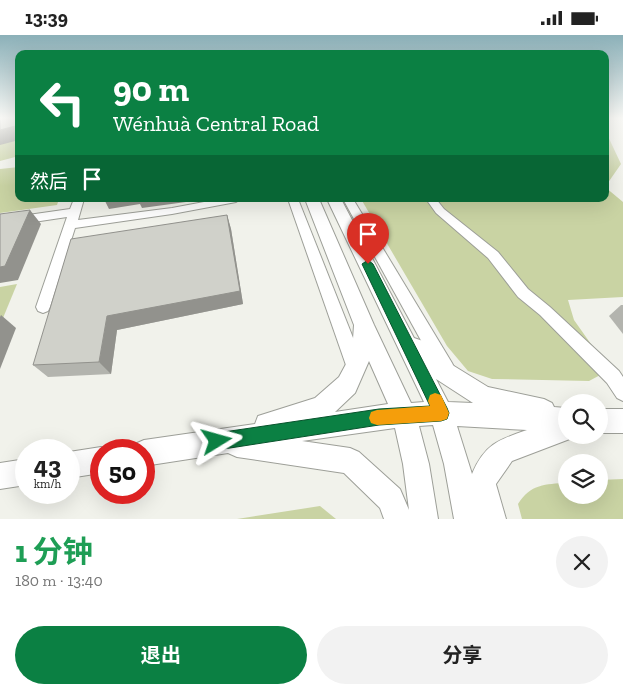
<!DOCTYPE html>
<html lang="zh">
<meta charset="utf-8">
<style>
body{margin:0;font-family:"Zilla Slab","Noto Sans SC",serif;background:#f2f2f2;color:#222;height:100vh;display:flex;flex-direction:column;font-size:19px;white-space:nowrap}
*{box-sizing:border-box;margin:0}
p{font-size:16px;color:#767676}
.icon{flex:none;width:28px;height:28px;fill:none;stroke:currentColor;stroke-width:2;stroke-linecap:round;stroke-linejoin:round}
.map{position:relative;height:484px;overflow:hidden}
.side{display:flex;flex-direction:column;background:#fff;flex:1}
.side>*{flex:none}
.guide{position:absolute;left:15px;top:15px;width:594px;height:152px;border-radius:10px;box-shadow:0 5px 20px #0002;background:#0b8043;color:#fff;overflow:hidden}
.buttons{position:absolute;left:558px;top:359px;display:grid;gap:10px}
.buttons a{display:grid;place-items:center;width:50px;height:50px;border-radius:50%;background:#fff;box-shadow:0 5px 20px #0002;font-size:25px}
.speed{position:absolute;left:15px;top:404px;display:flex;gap:10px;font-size:25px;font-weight:700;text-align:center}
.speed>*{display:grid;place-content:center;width:65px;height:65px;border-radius:50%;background:#fff;box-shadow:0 5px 20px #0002;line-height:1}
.speed small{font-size:12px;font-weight:400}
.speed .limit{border:8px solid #d22;background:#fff;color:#111}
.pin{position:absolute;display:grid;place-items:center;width:42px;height:42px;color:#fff;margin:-51px -21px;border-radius:50% 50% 50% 0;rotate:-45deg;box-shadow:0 0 5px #0007}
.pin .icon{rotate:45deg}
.me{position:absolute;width:55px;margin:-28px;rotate:82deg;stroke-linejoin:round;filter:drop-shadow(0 0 4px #0008)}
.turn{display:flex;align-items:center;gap:18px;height:105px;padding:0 15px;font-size:22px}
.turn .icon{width:65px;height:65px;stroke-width:2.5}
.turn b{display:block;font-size:35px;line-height:42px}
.then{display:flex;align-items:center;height:48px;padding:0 15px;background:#0003;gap:10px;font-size:19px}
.round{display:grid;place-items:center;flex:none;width:52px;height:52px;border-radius:26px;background:#f2f2f2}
.headline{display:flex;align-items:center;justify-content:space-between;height:85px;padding:0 15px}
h1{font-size:30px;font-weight:700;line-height:38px;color:#1e9e55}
.action{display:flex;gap:10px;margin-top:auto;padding:10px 15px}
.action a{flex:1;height:58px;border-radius:30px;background:#0b8043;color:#fff;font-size:20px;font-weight:700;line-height:58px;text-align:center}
.action a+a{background:#f2f2f2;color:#222}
.status{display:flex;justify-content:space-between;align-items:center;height:35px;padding:0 25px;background:#fff;direction:ltr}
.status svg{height:14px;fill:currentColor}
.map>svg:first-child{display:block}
.green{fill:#c9d3a3}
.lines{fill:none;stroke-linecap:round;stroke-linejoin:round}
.minor-casing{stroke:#9d9f98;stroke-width:2}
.major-casing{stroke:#9d9f98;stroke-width:2}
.minor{fill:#fff;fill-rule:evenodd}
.major{fill:#fff;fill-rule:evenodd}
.wall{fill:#b3b4ae}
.shaded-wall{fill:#92928d}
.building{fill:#d0d1ca;stroke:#92928d}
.route{fill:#0b8043;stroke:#07532c}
.slow{fill:#f59e0b}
</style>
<div class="status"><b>13:39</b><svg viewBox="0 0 49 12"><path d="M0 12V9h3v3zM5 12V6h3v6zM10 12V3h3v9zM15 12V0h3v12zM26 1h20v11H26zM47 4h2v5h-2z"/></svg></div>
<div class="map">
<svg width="623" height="484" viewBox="0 0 623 484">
<rect width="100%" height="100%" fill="#f1f2eb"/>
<!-- green -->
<g class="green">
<path d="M0,83H19V121L0,126Z"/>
<path d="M605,95L621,129L605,152L623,167V262L568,265L574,285L598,319L604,338L589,346L492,344L468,336L447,311L361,164H605Z"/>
<path d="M19,132V164H59L57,170L0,178V134Z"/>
<path d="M17,249L3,283L0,284V252Z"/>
<path d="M623,444V484H522L518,469C530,449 546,449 566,448V460H599V445Z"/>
<path d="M320,471L336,484H237Z"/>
</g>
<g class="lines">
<defs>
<g id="minor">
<path d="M74,164H84L78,185L172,173L220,164H241L236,167L172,179L75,193L50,272L48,276L43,278L38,276L36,272L67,182L0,192V184L70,174Z"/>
<path d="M288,164H298L365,333L362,339L356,341L350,339L347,333Z"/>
<path d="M343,164H353L452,328L455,334L452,340L446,342L440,340Z"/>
<path d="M426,164H436L444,174L498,217L528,254L550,272L619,336L623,342V366L617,363L607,348L540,280L518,262L488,223L436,178Z"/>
<path d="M486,435L493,439L506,484H484L475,446L479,439Z"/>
</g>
<g id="major">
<path d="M305,164H319L374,290L411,368L424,367L327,164H341L414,303L423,306L441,323L488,352L544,364L552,368L554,372L566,373V400H575V402L512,426L496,449L488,471L489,484H454L444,429L433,390L419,391L429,429L438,484H384L380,473L344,438L237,422L228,418L144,431V415H132L135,409L144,405L255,389L258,381L315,363L339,342L352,318L354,290ZM369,326L388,369L335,377L355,358ZM436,344L473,368L448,367ZM457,391L527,395C498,405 485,409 472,439ZM395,393L403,429L409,475L400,454L359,417L350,413L302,406Z"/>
<rect x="599" y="374" width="24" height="24"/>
<path d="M101,412L108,415H101V438L69,443V417Z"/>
<path d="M26,424V450L0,454V428Z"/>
</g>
</defs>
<!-- minor casing -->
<use href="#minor" class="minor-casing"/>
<!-- major casing -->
<use href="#major" class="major-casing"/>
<!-- minor -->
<use href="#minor" class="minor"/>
<!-- major -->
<use href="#major" class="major"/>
</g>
<!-- wall -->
<g class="wall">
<path d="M227,180L231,194L243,269L117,295L111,339L48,342L33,330Z"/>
<path d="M621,270H623V299L609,281Z"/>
</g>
<!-- shaded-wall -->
<g class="shaded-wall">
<path d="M19,90V105L0,110V95Z"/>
<path d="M104,164H186V167L142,173L140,169L109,174Z"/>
<path d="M30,175L41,189L18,245L0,248V232Z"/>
<path d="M227,180L231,194L243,269L117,295L111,339L99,327L107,281Z"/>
<path d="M1,280L16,293L0,334V282Z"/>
</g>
<!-- building -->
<g class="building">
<path d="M0,83H19V90L0,95Z"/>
<path d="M30,175L5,231L0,232V179Z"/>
<path d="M227,180L240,256L107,281L99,327L33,330L71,204Z"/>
</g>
<!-- sky -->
<linearGradient id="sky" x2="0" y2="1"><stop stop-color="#8bb0b8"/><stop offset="0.55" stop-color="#f9f9f6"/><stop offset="1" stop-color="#f9f9f6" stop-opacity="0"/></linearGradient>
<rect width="623" height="151" fill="url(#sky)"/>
<!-- route -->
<path class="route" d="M368,225L373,229L447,373L449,378L447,384L441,386L379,390L217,415L211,412L209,406L211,401L217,398L379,374L430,371L362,229Z"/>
<!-- slow -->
<path class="slow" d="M435,358L441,360L449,378L447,384L441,386L377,390L371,388L369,383L371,377L377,375L430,371L428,366L430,360Z"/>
</svg>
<div class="buttons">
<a><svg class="icon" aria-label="search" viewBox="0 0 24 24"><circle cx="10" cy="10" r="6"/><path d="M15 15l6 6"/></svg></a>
<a><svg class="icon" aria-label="layers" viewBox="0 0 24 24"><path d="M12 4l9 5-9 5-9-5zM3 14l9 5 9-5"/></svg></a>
</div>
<div class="speed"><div>43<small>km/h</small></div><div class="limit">50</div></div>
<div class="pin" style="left:368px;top:229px;background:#d93025"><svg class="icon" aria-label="arrive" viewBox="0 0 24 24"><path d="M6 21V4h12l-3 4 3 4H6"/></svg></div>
<svg class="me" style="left:217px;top:406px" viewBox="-20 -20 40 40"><path d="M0-17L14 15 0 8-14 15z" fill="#0b8043" stroke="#fff" stroke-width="4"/></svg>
<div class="guide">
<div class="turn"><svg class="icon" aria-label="left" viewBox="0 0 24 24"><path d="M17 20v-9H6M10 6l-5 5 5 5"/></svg><div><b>90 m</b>Wénhuà Central Road</div></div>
<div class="then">然后<svg class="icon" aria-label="arrive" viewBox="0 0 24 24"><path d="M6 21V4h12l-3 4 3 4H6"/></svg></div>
</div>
</div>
<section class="side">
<div class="headline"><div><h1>1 分钟</h1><p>180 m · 13:40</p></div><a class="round"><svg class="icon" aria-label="close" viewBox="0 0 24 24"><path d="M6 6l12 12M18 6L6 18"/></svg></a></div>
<div class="action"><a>退出</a><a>分享</a></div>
</section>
